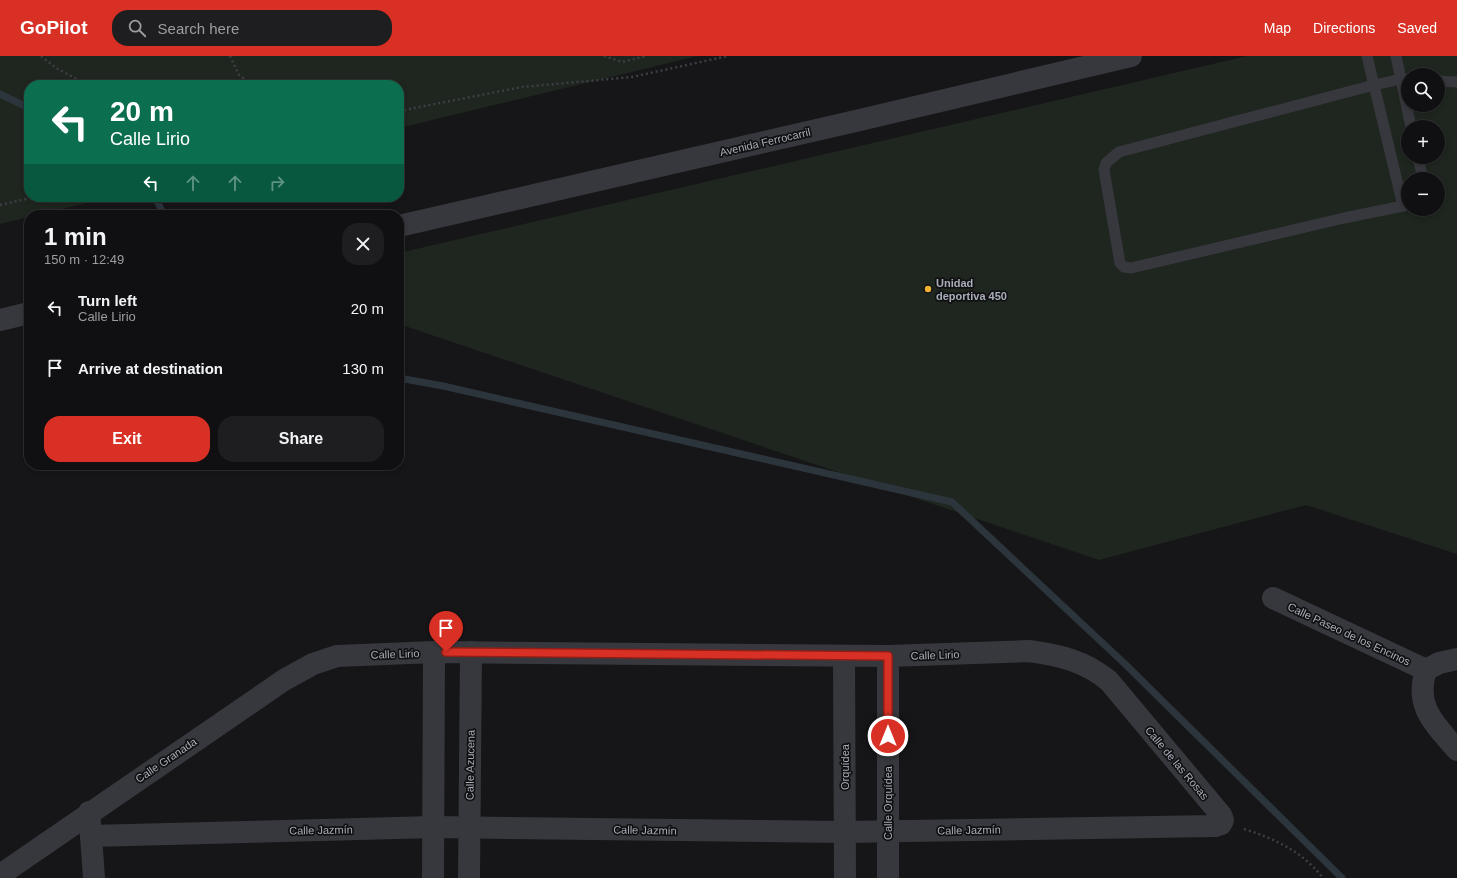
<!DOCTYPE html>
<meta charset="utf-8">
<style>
body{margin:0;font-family:Arial,sans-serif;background:#1e1e20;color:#f1f3f6;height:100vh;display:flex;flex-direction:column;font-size:15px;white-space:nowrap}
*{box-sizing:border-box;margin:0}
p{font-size:13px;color:#9c9d9f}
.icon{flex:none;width:22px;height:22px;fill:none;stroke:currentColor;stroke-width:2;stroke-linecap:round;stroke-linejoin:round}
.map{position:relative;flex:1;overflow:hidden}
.panel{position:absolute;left:24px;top:154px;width:380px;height:260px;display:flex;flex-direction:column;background:#101012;border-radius:16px;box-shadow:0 2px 6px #0003,0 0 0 1px #303032}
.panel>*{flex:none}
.hud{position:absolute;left:24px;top:24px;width:380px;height:122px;border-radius:16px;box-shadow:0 2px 6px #0003,0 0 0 1px #303032;background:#0b6e4f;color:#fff;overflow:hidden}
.tools{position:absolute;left:1401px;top:12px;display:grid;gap:8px}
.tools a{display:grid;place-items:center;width:44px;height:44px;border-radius:50%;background:#101012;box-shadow:0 2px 6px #0003,0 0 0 1px #303032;font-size:20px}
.pin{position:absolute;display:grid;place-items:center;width:34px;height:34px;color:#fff;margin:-41px -17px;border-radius:50% 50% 50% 0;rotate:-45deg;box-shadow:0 0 4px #0007}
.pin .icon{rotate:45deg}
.me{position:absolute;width:44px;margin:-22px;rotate:0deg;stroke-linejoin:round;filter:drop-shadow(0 0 3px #0008)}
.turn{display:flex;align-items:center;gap:14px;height:84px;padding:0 20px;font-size:18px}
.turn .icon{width:52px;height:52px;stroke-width:2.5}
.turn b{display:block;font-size:28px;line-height:34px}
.lanes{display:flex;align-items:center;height:38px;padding:0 20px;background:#0003;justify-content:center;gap:20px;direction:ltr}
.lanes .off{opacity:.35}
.round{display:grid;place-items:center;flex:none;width:42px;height:42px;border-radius:16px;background:#1e1e20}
.summary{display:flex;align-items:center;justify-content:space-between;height:68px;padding:0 20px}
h1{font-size:24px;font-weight:700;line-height:30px}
.button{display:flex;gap:8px;margin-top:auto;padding:8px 20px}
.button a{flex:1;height:46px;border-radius:16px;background:#d93025;color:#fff;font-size:16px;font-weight:700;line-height:46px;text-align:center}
.button a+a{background:#1e1e20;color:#f1f3f6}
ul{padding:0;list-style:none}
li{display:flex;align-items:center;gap:12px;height:60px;padding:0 20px}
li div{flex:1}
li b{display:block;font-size:15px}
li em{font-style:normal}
header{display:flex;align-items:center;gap:24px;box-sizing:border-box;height:56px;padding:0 20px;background:#d93025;color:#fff}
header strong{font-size:19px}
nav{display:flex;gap:22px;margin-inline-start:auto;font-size:14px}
.search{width:280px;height:36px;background:#1e1e20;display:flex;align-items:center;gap:10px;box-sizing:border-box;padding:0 14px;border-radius:16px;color:#9c9d9f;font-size:15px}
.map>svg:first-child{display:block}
.green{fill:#1e261f;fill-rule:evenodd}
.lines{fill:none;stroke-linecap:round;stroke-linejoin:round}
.stream{stroke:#2c353c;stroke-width:7}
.path{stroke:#3d3f44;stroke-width:2.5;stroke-dasharray:2 3;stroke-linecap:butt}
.service{stroke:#37383d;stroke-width:11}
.minor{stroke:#37383d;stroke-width:22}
.tertiary{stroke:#37383d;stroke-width:22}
.route-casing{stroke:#8d1f18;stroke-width:10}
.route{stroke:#d93025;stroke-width:7}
.poi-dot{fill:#f2b134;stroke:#111113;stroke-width:1.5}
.labels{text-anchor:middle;stroke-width:3.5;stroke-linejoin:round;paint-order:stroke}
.street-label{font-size:11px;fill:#a8adb8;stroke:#111113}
.poi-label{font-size:11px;font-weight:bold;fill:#a8adb8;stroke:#111113;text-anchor:start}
</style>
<header>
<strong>GoPilot</strong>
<div class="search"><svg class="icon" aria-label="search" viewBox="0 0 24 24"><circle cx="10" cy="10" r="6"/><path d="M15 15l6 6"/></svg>Search here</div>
<nav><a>Map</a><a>Directions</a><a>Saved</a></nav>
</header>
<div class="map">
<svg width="1457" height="822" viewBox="0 0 1457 822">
<rect width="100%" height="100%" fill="#161618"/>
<!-- green -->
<g class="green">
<path d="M0,0H698L399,72V29H29V141H112L37,159H29V161L0,168Z"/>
<path d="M1247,0H1457V498L1306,449L1099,504L399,268V197ZM1408,19H1438V49H1408ZM1408,71H1438V101H1408ZM1408,123H1438V153H1408Z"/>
</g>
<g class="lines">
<!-- stream -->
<g class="stream">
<path d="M0,38L29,52"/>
<path d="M155,141L164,159"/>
<path d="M399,322L443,330L952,446L1125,608L1342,822"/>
</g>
<!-- path -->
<g class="path">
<path d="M41,0L56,12L88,29"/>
<path d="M230,0L239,19L253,29"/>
<path d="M604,0L622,6L646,0"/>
<path d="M399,55L522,31L632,21L728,0"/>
<path d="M0,149L35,141"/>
<path d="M1244,773C1275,783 1302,795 1323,822"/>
</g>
<!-- service -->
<g class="service">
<path d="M1367,0L1403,150"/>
<path d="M1396,0L1411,71"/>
<path d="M1408,23H1401L1374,29L1119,96L1106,107L1104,114L1120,207L1124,211L1131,212L1344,162L1408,149"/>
<path d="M1438,25L1457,26"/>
<path d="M1418,101L1423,123"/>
</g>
<!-- minor -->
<g class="minor">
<path d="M1273,542L1426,614"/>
<path d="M844,600L845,822"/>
<path d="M1457,603L1439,607L1426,614C1414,651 1435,668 1457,694"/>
<path d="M91,780L94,822"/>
<path d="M0,819L284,624L313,608L337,600L434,596L888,600L1029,595C1059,599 1085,605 1109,625L1221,759L1223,764L1221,768L1215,770L845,776L434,771L91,780L89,756"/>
<path d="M433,822L434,596"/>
<path d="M469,822L471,596"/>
<path d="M888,822V600"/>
</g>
<!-- tertiary -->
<g class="tertiary">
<path d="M399,170L860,64L1131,0"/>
<path d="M0,264L29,257"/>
</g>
</g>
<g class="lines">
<defs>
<path id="route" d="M446,596L888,600V680"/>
</defs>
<!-- route casing -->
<use href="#route" class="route-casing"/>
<!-- route -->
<use href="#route" class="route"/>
</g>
<!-- markers -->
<circle class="poi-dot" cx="928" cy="233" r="4"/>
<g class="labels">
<!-- street labels -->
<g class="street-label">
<text transform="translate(765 86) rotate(-13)" y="4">Avenida Ferrocarril</text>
<text transform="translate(1349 578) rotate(25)" y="4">Calle Paseo de los Encinos</text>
<text transform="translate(395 598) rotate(-2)" y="4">Calle Lirio</text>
<text transform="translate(935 599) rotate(-2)" y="4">Calle Lirio</text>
<text transform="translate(166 704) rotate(-34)" y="4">Calle Granada</text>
<text transform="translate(1177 707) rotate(50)" y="4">Calle de las Rosas</text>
<text transform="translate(470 709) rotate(-89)" y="4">Calle Azucena</text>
<text transform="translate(845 711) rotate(-90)" y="4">Orquídea</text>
<text transform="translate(888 747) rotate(-90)" y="4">Calle Orquídea</text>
<text transform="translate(321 774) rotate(-1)" y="4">Calle Jazmín</text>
<text transform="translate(645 774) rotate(1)" y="4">Calle Jazmín</text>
<text transform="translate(969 774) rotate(-1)" y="4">Calle Jazmín</text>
</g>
<!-- poi labels -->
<g class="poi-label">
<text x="936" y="231">Unidad<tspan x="936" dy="13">deportiva 450</tspan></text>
</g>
</g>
</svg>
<div class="tools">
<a><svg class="icon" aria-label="search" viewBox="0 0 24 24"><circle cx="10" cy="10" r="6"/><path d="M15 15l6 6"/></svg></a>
<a>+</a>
<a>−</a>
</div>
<div class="pin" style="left:446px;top:596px;background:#d93025"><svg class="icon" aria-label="arrive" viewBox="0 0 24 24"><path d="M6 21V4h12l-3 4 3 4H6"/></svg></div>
<svg class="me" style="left:888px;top:680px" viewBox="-20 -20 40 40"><circle r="17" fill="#d93025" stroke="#fff" stroke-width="3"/><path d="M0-11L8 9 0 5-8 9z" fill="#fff"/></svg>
<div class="hud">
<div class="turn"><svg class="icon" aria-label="left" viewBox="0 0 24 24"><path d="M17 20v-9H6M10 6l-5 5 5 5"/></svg><div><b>20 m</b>Calle Lirio</div></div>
<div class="lanes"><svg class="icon" aria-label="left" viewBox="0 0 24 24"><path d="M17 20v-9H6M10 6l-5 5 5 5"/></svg><svg class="icon off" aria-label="ahead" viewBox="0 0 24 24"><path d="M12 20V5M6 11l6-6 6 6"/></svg><svg class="icon off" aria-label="ahead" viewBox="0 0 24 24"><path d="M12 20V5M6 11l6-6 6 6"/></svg><svg class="icon off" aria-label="right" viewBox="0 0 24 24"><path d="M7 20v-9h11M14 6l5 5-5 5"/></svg></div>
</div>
<section class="panel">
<div class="summary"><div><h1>1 min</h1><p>150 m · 12:49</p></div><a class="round"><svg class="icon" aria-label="close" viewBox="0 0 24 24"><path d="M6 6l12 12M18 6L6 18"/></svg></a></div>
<ul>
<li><svg class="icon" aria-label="left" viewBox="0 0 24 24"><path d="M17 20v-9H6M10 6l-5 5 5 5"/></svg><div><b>Turn left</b><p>Calle Lirio</p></div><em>20 m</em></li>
<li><svg class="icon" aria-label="arrive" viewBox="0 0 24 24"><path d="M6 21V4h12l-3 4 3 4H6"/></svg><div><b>Arrive at destination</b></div><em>130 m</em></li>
</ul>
<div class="button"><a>Exit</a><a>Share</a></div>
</section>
</div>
